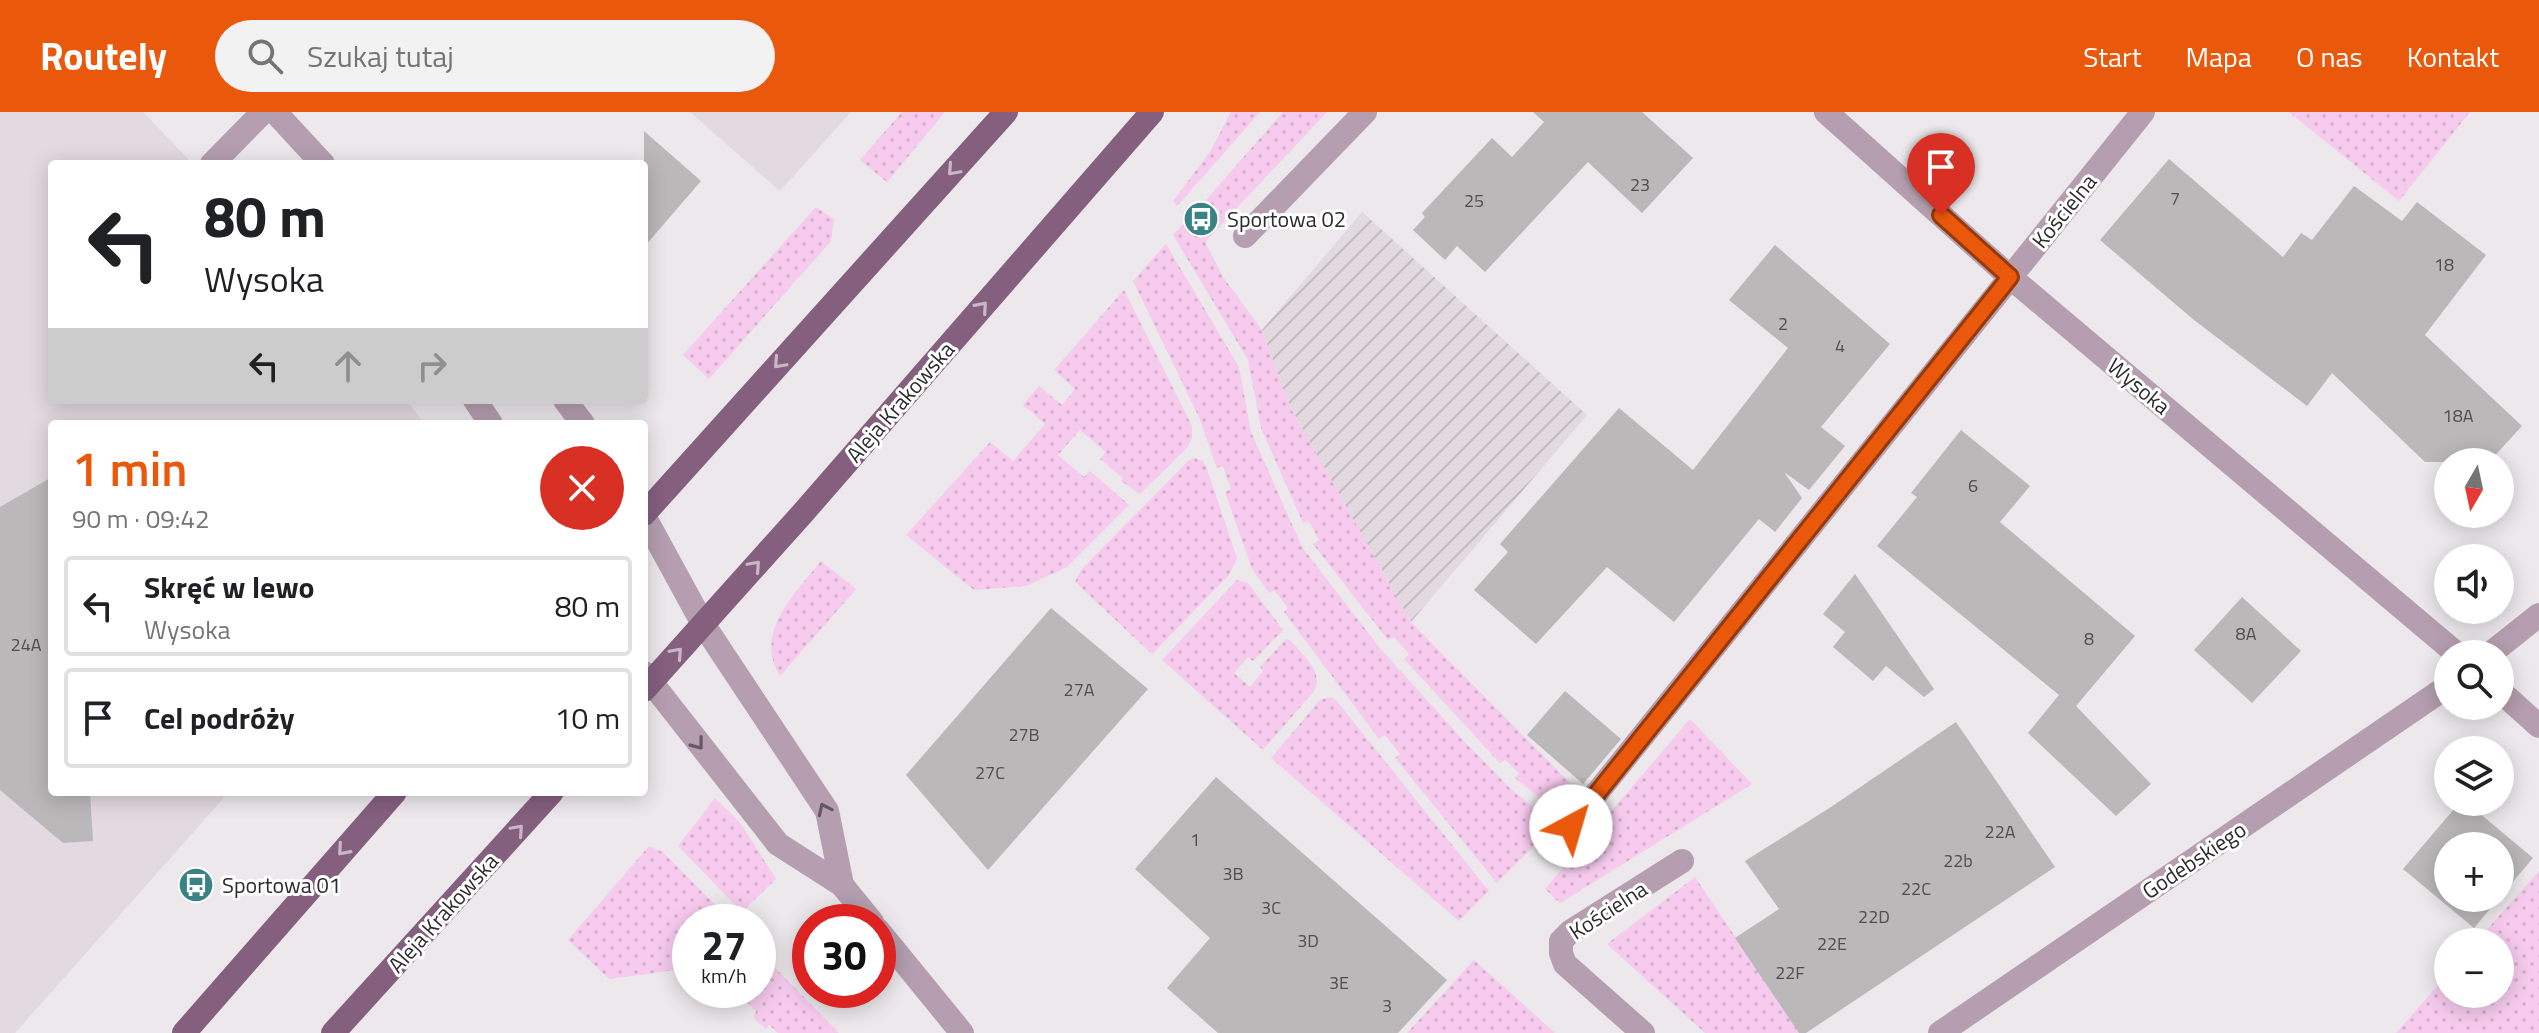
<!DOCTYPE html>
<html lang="pl">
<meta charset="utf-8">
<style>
body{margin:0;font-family:"Titillium Web",sans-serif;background:#f2f2f2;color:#202124;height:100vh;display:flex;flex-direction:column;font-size:30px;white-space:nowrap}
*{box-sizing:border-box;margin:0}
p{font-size:26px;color:#757577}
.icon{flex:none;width:44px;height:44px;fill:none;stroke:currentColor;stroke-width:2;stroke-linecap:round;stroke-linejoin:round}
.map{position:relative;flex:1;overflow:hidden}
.panel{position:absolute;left:48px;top:308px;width:600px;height:376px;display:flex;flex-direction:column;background:#fff;border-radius:8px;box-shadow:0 4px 20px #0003}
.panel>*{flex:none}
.banner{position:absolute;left:48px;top:48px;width:600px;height:244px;border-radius:8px;box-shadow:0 4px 20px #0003;background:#fff;color:#202124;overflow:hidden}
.needle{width:52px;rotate:189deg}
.fabs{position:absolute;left:2434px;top:336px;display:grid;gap:16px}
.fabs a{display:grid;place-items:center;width:80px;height:80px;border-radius:50%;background:#fff;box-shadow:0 4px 20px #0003;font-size:40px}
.speed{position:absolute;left:672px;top:792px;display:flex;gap:16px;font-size:40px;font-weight:700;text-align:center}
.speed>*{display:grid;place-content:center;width:104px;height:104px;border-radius:50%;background:#fff;box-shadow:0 4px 20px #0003;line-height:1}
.speed small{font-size:20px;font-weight:400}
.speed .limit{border:12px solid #d22;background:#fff;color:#111}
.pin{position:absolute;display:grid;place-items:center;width:68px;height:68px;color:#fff;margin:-82px -34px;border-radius:50% 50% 50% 0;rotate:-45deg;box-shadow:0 0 8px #0007}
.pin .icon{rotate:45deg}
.me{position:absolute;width:88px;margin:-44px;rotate:39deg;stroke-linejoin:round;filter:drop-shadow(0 0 6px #0008)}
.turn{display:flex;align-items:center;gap:28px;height:168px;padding:0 24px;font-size:36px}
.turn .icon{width:104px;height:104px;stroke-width:2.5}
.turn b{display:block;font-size:56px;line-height:68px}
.lanes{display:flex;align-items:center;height:76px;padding:0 24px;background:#0003;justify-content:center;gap:40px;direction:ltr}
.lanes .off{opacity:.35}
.round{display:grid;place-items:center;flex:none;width:84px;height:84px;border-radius:42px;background:#f2f2f2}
.head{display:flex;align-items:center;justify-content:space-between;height:136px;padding:0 24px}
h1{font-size:48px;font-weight:600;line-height:60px;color:#ea580c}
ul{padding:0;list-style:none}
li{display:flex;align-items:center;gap:24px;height:100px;margin:0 16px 12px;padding:0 8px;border:4px solid #e0e0e0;border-radius:8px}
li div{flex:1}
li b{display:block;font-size:30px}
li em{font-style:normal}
header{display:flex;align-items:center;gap:48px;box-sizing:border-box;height:112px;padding:0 40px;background:#ea580c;color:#fff}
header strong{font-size:38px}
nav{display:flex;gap:44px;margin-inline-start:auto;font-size:28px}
.search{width:560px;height:72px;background:#f2f2f2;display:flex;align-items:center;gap:20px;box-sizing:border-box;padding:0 28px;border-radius:44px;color:#757577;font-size:30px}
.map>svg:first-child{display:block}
.built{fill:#e3d9e0}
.industrial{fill:url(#industrial-furrows)}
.grass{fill:url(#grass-dots)}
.building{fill:#bbb8ba}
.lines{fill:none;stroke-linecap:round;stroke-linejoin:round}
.minor{stroke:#b49eaf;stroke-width:24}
.major{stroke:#855f7e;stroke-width:24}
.oneway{stroke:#c8b7c5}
.oneway2{stroke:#635960}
.route-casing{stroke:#983908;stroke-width:20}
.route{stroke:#ea580c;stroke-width:14}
.labels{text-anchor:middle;stroke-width:6;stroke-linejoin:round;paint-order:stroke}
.number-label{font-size:18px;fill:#504e50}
.street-label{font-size:22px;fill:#2d2b2c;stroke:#fff}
.poi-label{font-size:22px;fill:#2d2b2c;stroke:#fff;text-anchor:start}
</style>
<header>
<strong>Routely</strong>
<div class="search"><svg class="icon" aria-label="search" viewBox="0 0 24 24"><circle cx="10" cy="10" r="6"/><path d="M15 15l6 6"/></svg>Szukaj tutaj</div>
<nav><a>Start</a><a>Mapa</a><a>O nas</a><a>Kontakt</a></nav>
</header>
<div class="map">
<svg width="2539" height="921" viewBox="0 0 2539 921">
<defs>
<pattern id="industrial-furrows" width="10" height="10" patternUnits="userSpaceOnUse" patternTransform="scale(2)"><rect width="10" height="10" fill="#e3d9e0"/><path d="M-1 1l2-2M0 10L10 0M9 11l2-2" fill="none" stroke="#c3bac0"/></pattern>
<pattern id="grass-dots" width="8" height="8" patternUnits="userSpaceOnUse" patternTransform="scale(2)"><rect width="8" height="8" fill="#f7cbee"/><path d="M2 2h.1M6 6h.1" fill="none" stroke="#d4aecc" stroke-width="1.8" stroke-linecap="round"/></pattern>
</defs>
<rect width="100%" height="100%" fill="#ece8eb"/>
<!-- built -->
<g class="built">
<path d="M0,0H143L193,52H52V288H407L424,312H52V680H229L15,921H0Z"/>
<path d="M690,0H851L780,79Z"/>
</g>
<!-- industrial -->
<path class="industrial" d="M1362,100L1587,303L1411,510L1290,295L1262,218Z"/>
<!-- grass -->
<g class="grass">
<path d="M902,0H945L887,70L860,48Z"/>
<path d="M1231,0H1260L1177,94L1173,89L1210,40Z"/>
<path d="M1283,0H1327L1205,130L1223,165L1262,218L1290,295L1411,510L1571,672L1552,696L1515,666L1519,661L1505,648L1500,651L1404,547L1409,542L1394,525L1388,528L1313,432L1319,428L1309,409L1303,411L1261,316L1248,248L1173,123L1186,109L1201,122L1221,100L1206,88Z"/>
<path d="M2289,0H2470L2399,89Z"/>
<path d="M816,95L834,107L831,129L709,267L683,243Z"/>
<path d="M1166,132L1239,255L1251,320L1302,435L1379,535L1462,627L1512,678L1545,704L1540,711L1550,718L1497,771L1395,646L1400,642L1385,623L1379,627L1284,500L1288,496L1274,478L1269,481L1252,457L1225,380L1231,377L1223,354L1217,356L1199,305L1133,169Z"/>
<path d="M1124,178L1192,314V326L1187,336L1140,382L1121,369L1123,366L1100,347L1106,340L1080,318L1058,343L1084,365L1090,359L1129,393L1067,455L1026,474L974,478L906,423L990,330L1013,349L1045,312L1023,293L1039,274L1062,293L1075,277L1054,258Z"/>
<path d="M1194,346L1203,349L1206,354L1237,446L1229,463L1152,542L1075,470L1081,458L1189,348Z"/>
<path d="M821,449L856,477L780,564C753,520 795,482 821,449Z"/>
<path d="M1237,468L1248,471L1283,518L1253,549L1248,545L1234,561L1250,575L1263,559L1260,555L1286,527L1291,529C1302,542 1325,561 1314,579L1263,638L1162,548Z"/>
<path d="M1331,585L1336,588L1489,779L1459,809L1271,646L1320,588Z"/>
<path d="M1690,607L1752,672L1560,791L1545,777Z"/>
<path d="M715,686L741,712L776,767L742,800L678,734Z"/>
<path d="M649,734L663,740L732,810H690V856L609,867L568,828Z"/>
<path d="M2539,759V921H2396L2448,862V882H2500V830H2476Z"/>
<path d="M1695,765L1800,921H1705L1607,832Z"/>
<path d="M1474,848L1555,921H1407Z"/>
<path d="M775,856L839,921H778L769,913L766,917L753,906L756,899L739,883L733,888L729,884L734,878H758V872Z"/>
</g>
<!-- building -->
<g class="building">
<path d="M1533,0H1642L1693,46L1642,101L1588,50L1485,160L1457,134L1445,148L1413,118L1425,105L1422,101L1492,26L1512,45L1544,10Z"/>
<path d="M644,19L701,69L644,135Z"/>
<path d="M2169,47L2283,145L2301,121L2312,128L2354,74L2402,109L2417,90L2486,143L2425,223L2522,314L2489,350H2425L2332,261L2307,294L2194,208L2100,128Z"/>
<path d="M1775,133L1890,232L1821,315L1845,334L1809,378L1784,360L1802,386L1775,420L1759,407L1674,510L1607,455L1536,532L1474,478L1508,440L1500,432L1619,296L1693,358L1788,236L1729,188Z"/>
<path d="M1961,318L2030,374L2000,410L2135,524L2076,594L2151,672L2116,704L2028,621L2059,583L1877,434L1917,385L1911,381Z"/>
<path d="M52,365V680H90L93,729L63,731L0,678V395Z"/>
<path d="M1855,462L1934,577L1924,585L1886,554L1873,569L1833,535L1845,520L1823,502Z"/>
<path d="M2242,485L2301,539L2252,591L2194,538Z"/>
<path d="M1051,496L1148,577L988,758L906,663Z"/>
<path d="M1565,579L1621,627L1583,672L1527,623Z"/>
<path d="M1956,610L2055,755L1806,921H1799L1735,826L1779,797L1745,749L1831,695Z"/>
<path d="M1216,665L1447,868L1398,921H1218L1167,876L1210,826L1135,757Z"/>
<path d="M2460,690H2466L2533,746L2500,785V734H2448V786H2499L2474,816L2403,757Z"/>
</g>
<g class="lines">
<!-- minor -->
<g class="minor">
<path d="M275,0L323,52"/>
<path d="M1826,0L2010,165L2457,542"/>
<path d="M212,52L263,0"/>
<path d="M1245,124L1365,0"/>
<path d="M475,288L491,312"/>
<path d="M565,288L583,312"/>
<path d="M644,404L703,512L827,699L842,773"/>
<path d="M2490,542L2539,503"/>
<path d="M644,561L778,732L842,773L872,810"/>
<path d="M2500,579L2539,614"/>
<path d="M1564,722L2143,0"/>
<path d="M878,818L962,921"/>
<path d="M1643,921L1565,852L1561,841V829L1570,820L1682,749"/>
<path d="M1940,921L2448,574"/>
</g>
<!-- major -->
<g class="major">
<path d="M644,402L1006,0"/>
<path d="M644,578L802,402L1152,0"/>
<path d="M184,921L395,680"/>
<path d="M333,921L552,680"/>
</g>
</g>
<!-- one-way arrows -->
<defs><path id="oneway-chevron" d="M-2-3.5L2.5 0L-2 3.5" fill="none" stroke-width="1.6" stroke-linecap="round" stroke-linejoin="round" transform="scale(2)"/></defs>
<g class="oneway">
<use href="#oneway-chevron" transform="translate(953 58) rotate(132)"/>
<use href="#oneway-chevron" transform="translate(982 195) rotate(-49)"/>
<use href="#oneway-chevron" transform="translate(779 251) rotate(132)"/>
<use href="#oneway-chevron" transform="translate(755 454) rotate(-48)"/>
<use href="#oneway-chevron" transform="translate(677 541) rotate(-48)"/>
<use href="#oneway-chevron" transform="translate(518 718) rotate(-48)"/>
<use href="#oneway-chevron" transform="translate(343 738) rotate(131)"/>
</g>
<g class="oneway2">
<use href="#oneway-chevron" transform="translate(698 632) rotate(52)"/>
<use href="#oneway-chevron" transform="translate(824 697) rotate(-115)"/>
</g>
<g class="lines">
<defs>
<path id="route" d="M1571,714L2010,165L1941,103"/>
</defs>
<!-- route casing -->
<use href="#route" class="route-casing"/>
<!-- route -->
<use href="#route" class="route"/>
</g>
<!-- icons -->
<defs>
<symbol id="bus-disc" viewBox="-11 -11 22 22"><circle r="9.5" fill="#398285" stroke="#fff"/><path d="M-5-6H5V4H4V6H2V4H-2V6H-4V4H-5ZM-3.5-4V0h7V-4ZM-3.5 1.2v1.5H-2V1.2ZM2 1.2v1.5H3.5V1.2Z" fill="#fff"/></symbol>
</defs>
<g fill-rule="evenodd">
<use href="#bus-disc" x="1181" y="87" width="40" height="40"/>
<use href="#bus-disc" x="176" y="753" width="40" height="40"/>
</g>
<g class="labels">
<!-- number labels -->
<g class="number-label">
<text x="1640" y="79">23</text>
<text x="2175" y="93">7</text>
<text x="1474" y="95">25</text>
<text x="2444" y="159">18</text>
<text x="1783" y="218">2</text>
<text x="1840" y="240">4</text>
<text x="2458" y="310">18A</text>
<text x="1973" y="380">6</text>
<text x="2246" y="528">8A</text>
<text x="2089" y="533">8</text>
<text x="26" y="539">24A</text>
<text x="1079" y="584">27A</text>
<text x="1024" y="629">27B</text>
<text x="990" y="667">27C</text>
<text x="2000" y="726">22A</text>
<text x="1195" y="734">1</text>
<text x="1958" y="755">22b</text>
<text x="1233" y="768">3B</text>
<text x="1916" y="783">22C</text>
<text x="1271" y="802">3C</text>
<text x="1874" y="811">22D</text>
<text x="1308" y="835">3D</text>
<text x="1832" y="838">22E</text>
<text x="1790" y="867">22F</text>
<text x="1339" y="877">3E</text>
<text x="1387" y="900">3</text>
</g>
<!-- street labels -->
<g class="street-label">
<text transform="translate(2064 99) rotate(-51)" y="8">Kościelna</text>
<text transform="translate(2139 274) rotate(40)" y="8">Wysoka</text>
<text transform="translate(900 290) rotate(-49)" y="8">Aleja Krakowska</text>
<text transform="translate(2194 748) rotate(-34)" y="8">Godebskiego</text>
<text transform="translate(1608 798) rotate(-33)" y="8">Kościelna</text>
<text transform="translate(443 801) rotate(-48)" y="8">Aleja Krakowska</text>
</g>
<!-- poi labels -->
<g class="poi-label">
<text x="1227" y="115">Sportowa 02</text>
<text x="222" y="781">Sportowa 01</text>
</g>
</g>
</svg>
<div class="fabs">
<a><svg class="needle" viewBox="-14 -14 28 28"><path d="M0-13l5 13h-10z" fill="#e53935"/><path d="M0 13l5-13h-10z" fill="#757577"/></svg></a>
<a><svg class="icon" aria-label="sound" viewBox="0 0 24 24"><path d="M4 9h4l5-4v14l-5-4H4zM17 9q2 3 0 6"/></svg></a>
<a><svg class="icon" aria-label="search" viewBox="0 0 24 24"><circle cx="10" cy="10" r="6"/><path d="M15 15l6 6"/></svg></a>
<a><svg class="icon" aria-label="layers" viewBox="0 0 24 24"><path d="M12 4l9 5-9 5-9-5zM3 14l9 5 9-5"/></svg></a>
<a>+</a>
<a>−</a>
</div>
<div class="speed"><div>27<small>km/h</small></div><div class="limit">30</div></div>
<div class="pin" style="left:1941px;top:103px;background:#d93025"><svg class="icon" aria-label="arrive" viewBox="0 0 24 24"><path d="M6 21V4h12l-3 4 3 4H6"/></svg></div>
<svg class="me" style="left:1571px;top:714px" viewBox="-20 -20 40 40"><circle r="19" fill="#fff"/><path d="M0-13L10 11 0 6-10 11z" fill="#ea580c"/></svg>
<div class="banner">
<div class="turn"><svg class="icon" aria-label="left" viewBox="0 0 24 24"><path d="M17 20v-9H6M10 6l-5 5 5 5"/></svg><div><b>80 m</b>Wysoka</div></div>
<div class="lanes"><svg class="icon" aria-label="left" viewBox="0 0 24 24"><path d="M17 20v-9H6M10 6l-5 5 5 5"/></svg><svg class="icon off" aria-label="ahead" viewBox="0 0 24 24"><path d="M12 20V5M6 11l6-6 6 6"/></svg><svg class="icon off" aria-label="right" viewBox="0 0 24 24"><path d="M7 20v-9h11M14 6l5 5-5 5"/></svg></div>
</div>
<section class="panel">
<div class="head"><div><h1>1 min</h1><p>90 m · 09:42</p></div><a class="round" style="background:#d93025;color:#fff"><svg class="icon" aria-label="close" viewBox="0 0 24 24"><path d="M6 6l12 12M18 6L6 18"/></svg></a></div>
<ul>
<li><svg class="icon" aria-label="left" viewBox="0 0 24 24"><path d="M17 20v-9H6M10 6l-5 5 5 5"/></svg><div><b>Skręć w lewo</b><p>Wysoka</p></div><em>80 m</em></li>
<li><svg class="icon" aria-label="arrive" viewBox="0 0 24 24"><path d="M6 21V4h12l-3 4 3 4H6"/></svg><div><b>Cel podróży</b></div><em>10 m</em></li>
</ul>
</section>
</div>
